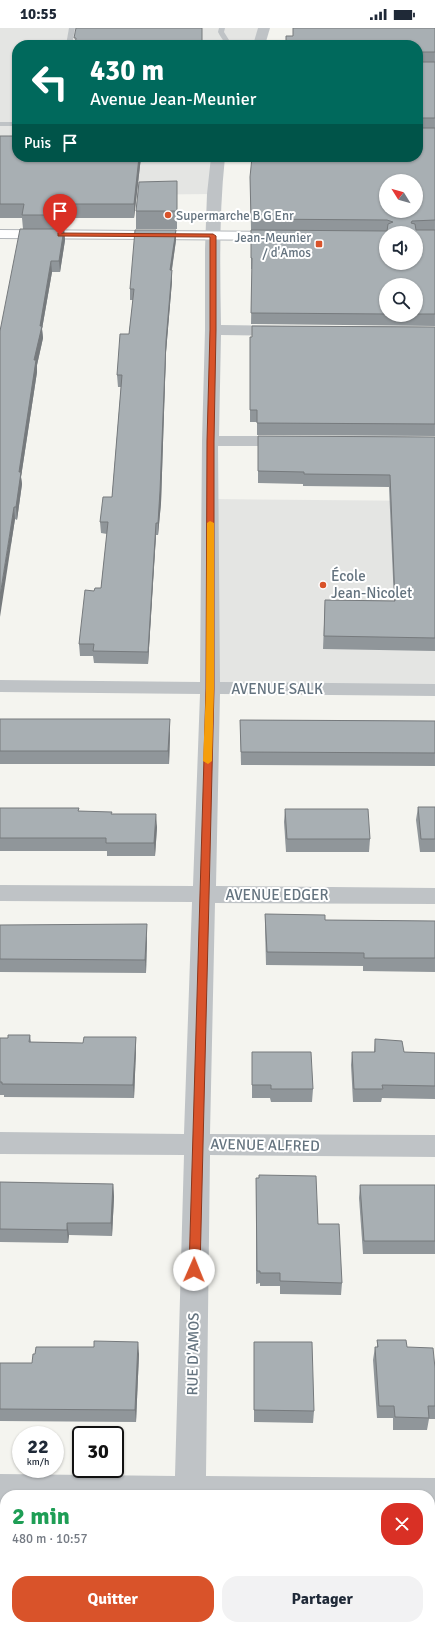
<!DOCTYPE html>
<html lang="fr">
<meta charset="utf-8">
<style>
body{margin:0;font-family:Signika,sans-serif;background:#f2f2f3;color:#1f2937;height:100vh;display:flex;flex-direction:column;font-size:15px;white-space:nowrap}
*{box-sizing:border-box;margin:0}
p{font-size:13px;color:#747a83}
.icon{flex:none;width:22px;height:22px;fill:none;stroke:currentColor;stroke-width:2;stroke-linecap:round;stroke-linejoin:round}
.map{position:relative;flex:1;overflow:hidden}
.side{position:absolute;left:0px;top:1462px;width:435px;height:140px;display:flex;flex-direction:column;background:#fff;border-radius:16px 16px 0 0;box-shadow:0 1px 3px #0004}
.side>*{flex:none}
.hud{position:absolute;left:12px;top:12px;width:411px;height:122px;border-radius:16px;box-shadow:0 1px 3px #0004;background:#00695c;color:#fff;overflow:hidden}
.needle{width:26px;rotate:307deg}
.tools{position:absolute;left:379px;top:146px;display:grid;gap:8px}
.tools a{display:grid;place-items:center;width:44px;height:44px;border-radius:50%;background:#fff;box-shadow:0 1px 3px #0004;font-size:20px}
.speed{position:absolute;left:12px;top:1398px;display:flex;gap:8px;font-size:20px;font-weight:700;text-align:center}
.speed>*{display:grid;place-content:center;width:52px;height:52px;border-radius:50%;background:#fff;box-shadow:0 1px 3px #0004;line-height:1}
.speed small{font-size:10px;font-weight:400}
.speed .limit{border:2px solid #111;border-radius:6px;background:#fff;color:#111}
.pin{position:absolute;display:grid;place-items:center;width:34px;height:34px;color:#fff;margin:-41px -17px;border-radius:50% 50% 50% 0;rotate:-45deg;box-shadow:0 0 4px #0007}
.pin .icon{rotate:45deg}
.me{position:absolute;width:44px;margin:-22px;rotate:1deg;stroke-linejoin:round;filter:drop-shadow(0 0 3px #0008)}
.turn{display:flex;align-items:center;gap:14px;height:84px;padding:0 12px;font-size:18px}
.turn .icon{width:52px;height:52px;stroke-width:2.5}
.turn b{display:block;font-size:28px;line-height:34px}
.then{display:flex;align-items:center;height:38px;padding:0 12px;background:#0003;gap:8px;font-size:15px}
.round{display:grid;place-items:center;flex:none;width:42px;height:42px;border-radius:16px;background:#f2f2f3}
.head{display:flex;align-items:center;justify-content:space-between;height:68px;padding:0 12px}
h1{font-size:24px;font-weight:700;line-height:30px;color:#1e9e55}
.action{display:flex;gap:8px;margin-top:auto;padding:8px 12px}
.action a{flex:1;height:46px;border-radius:16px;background:#d9532a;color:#fff;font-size:16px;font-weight:700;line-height:46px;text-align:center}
.action a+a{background:#f2f2f3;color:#1f2937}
.status{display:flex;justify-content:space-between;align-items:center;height:28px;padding:0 20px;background:#fff;direction:ltr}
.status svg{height:11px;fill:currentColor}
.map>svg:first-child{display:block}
.built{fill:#e4e5e3}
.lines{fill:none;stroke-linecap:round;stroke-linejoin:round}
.secondary-casing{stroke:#b2b6ba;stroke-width:2}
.lane{fill:#bfc3c6;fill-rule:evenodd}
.street{fill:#bfc3c6;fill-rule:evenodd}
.secondary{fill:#fff;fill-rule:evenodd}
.wall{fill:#90969a;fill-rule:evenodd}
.shaded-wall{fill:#767a7d}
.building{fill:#a8afb3;stroke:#767a7d;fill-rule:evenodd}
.route{fill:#d9532a;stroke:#8d361b}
.slow{fill:#f59e0b}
.poi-dot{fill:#d9532a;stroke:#fff;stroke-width:1.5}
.labels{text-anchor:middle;stroke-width:4;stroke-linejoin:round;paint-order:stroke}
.far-poi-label{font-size:13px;fill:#64737f;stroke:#fff;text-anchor:start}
.poi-label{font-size:15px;fill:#64737f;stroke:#fff;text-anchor:start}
.street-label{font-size:15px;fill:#64737f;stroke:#fff}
</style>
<div class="status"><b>10:55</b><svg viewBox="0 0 49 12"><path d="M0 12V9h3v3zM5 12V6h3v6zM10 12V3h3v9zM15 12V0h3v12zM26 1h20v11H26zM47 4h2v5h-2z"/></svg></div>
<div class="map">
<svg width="435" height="1602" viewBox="0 0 435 1602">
<rect width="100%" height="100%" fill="#f4f4ef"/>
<!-- built -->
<g class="built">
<path d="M0,0H264L258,17H17V129H221L214,166L0,168Z"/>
<path d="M211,471L435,473V662L210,661Z"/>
</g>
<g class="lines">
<defs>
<path id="secondary" d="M0,202L281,204L286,205L288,208L286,211L281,212L0,210Z"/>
</defs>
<!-- secondary casing -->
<use href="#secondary" class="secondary-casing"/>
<!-- lane -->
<g class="lane">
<path d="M69,0H75L72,17H66Z"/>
<path d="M219,0H225L224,4L229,12L235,17C225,17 223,13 218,4Z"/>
<rect x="0" y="94" width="17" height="4"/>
</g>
<!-- street -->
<g class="street">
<path d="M258,0H270L265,17H253Z"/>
<path d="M211,129H225C219,185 220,241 221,297L282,298L287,300L290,303L287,306L282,308L221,307L219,408H287L293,409L295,413L293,417L287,418H218L220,654L435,656V668L220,666L216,858L435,860V876L215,875L210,1106L435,1107V1129L210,1127L206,1448L435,1450V1480H430V1467H5V1476H0V1446L175,1448L184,1127L0,1126V1104L184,1106L192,874L0,873V857L193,858L200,666L0,664V652L200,654L202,413L205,302V221L207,166Z"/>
<rect x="172" y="1597" width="32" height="5"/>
</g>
<!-- secondary -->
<use href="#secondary" class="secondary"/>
</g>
<!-- wall -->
<g class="wall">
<path d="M293,0H435V34H418V17H286V8H293Z"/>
<rect x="418" y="34" width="17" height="66"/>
<path d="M435,100V298L251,296L252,241H251V202H386H251L250,149ZM386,257H416V287H386Z"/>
<path d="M0,108L141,129L134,190H68L66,201H23L22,190H0Z"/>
<path d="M177,153V201H136V183Z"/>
<path d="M64,201L65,212L60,244H52L42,301L43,310L37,337V344L21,449L22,456L17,492L15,491L11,516L0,303Z"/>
<path d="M176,202V212L172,242V253L166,324L161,475L158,507H156L148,636L94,635L93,628H80L79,616L94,563L101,560L107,506L101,505L100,494L112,469L121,359H118L117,347L129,306L133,272H130V261Z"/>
<path d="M252,298L435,299V408L257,407V394H250V309H252Z"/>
<path d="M258,408L435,409V623L323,621L325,572L394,573L389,459L303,458V456L258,455Z"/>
<path d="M0,691L170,704L169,736H0Z"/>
<path d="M240,692L435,693V738L241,737Z"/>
<path d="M418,779H435V824H420L416,792Z"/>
<path d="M0,780L79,783L112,786L157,799L155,828H107V823H0Z"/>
<path d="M285,781L370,811L369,824H286L284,794Z"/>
<path d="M265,886L325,892L435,893V944L363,943V938L266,937L265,899Z"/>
<path d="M0,897L147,909L146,945L0,944Z"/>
<path d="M30,1007L31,1014L83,1015L136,1009V1022L134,1070L4,1069V1067H0V1010H8Z"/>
<path d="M375,1011L404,1024L435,1025V1071L382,1070L381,1074H353L351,1037L352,1024H374Z"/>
<path d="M252,1024L313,1061L312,1074H271L270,1070H252Z"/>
<path d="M256,1150L318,1196L342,1255L341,1267L280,1266V1258H260V1255L256,1256Z"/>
<path d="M0,1154L113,1156L114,1169L112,1208L69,1207L68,1215L0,1214Z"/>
<path d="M360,1157H435V1226H363L359,1170Z"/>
<path d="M377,1312L407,1319L435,1340V1391H429L427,1402H393V1390H377L373,1332L375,1319H377Z"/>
<path d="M254,1314L314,1383L313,1395L254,1394Z"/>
<path d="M139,1326L136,1394L0,1393V1335H32Z"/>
<path d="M431,1518H435V1602L279,1601V1597H430V1525Z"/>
</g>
<!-- shaded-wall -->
<g class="shaded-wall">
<path d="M139,129H141L134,190V176Z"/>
<path d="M67,176L68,190L66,201L65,187Z"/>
<path d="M64,201L65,212L60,244L59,233Z"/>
<path d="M176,202V212L170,253V242Z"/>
<path d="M51,233L52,244L42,301L43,310L37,337V344L21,449L22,456L17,492L16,479L19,444L34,332Z"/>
<path d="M172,242V253L166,324L161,475L158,507V495L166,313Z"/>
<path d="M14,479L15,491L0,589V568Z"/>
<path d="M156,495V507L148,636V624Z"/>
<path d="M170,691V704L169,736L168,723Z"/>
<path d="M156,786L157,799L155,828L154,815Z"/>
<path d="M147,896V909L146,945L145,932Z"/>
<path d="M136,1009V1022L134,1070L133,1057Z"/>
<path d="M113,1156L114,1169L112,1208L111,1195Z"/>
<path d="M67,1195L69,1207L68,1215L67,1202Z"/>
<path d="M138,1314L139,1326L136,1394L135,1382Z"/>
<rect x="111" y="1597" width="2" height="5"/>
</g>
<!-- building -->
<g class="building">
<path d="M76,0H202V17H75L76,10H74Z"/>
<path d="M293,0H435V24H418V17H286V8H293Z"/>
<rect x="418" y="34" width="17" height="56"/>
<path d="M418,100H435V192L412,193L411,195L415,196L416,202H435V286H416V257H386V286L251,285L252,230H251V202L387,203L388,196L393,194L387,192L251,191L250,149L252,129H418ZM386,153H416V183H386ZM386,205H416V235H386Z"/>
<path d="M0,108H17V129H139L134,176H67L65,187H22L24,176H0Z"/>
<path d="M177,153V183H136L139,154Z"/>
<path d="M20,201H64L59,233H51L40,298H42L34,332H36L19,444H21L16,479H14L0,568V303Z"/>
<path d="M135,202H176L170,242H172L166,313L160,463L158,495H156L148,624L93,623L94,616H79L85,562L94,563L95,560H101L108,494H100L103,469H112L122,347H117L120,306H129L134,261H130Z"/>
<path d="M252,298L435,299V396L257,395V382H250V309H252Z"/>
<path d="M258,408L435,409V610L324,608L325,572L395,573L390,447L304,446V444L258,443Z"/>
<path d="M0,691H170L168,723H0Z"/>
<path d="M240,692L435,693V725L241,724Z"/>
<path d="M418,779H435V811H421Z"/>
<path d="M0,780H79L78,783L112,784L111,786H156L154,815H106V810H0Z"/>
<path d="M285,781H368L370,811H287Z"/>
<path d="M265,886L325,887V892L435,893V930H364V925L267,924Z"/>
<path d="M147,896L145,932L0,931V897Z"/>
<path d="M8,1007H30L29,1014L83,1015L84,1009H136L133,1057L2,1056V1054H0V1010H8Z"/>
<path d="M375,1011L402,1013L404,1024L435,1025V1058L382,1057L383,1061H354L352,1024H375Z"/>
<path d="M252,1024H311L313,1061H271V1057H252Z"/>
<path d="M259,1147L316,1148L318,1196H339L342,1255L280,1253V1245H260V1243H257L256,1150H259Z"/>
<path d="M0,1154L113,1156L111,1195H67V1202L0,1201Z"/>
<path d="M360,1157H435V1213H364Z"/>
<path d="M377,1312H406L407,1319L433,1320L435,1340V1378H428L429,1390L395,1389L394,1378H379L375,1319H378Z"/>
<path d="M94,1313L138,1314L135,1382L0,1381V1335H32L33,1326H35L36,1319H94Z"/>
<path d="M254,1314H312L314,1383L254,1382Z"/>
<path d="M0,1513H5V1597H111V1602H0Z"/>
<path d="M431,1518H435V1589H430V1528H432Z"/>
</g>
<!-- route -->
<path class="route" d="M58,205L213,206L216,208V302L214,413V661L200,1242L199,1246L194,1247L190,1246L189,1242L206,661L207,413L210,302V209L60,208H58Z"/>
<!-- slow -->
<path class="slow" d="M210,493L214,495V661L212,733L208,736L203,733L206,661L207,495Z"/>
<!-- markers -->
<g class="poi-dot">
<circle cx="168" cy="187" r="4"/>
<rect x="315" y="212" width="8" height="8" rx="2"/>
<circle cx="323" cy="557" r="4"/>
</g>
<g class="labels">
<!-- far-poi labels -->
<g class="far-poi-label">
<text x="176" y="192">Supermarche B G Enr</text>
<text x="311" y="214" text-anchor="end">Jean-Meunier<tspan x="311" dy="15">/ d'Amos</tspan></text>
</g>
<!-- poi labels -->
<g class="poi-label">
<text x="331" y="553">École<tspan x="331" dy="17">Jean-Nicolet</tspan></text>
</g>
<!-- street labels -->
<g class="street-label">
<text x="277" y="666">AVENUE SALK</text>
<text x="277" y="872">AVENUE EDGER</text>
<text transform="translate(265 1117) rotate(1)" y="5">AVENUE ALFRED</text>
<text transform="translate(193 1326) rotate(-89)" y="5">RUE D'AMOS</text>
</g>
</g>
</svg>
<div class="tools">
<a><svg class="needle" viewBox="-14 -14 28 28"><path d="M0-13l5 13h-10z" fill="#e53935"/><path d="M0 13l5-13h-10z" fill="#747a83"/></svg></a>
<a><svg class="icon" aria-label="sound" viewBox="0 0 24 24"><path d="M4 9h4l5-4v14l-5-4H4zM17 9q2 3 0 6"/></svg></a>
<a><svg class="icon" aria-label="search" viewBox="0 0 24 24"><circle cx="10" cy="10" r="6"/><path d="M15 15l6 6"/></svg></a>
</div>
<div class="speed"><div>22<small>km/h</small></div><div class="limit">30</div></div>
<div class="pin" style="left:60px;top:207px;background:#d93025"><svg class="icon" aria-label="arrive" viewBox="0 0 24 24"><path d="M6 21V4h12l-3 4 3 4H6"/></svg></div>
<svg class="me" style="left:194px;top:1242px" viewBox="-20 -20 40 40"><circle r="19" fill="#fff"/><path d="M0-13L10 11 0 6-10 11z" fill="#d9532a"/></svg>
<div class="hud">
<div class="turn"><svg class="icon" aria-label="left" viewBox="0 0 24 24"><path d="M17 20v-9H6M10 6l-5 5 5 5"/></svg><div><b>430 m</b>Avenue Jean-Meunier</div></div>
<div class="then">Puis<svg class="icon" aria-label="arrive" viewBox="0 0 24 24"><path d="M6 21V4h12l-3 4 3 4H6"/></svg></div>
</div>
<section class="side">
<div class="head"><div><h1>2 min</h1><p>480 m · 10:57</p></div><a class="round" style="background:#d93025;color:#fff"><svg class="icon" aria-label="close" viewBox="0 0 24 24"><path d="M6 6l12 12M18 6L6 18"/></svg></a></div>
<div class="action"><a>Quitter</a><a>Partager</a></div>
</section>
</div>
